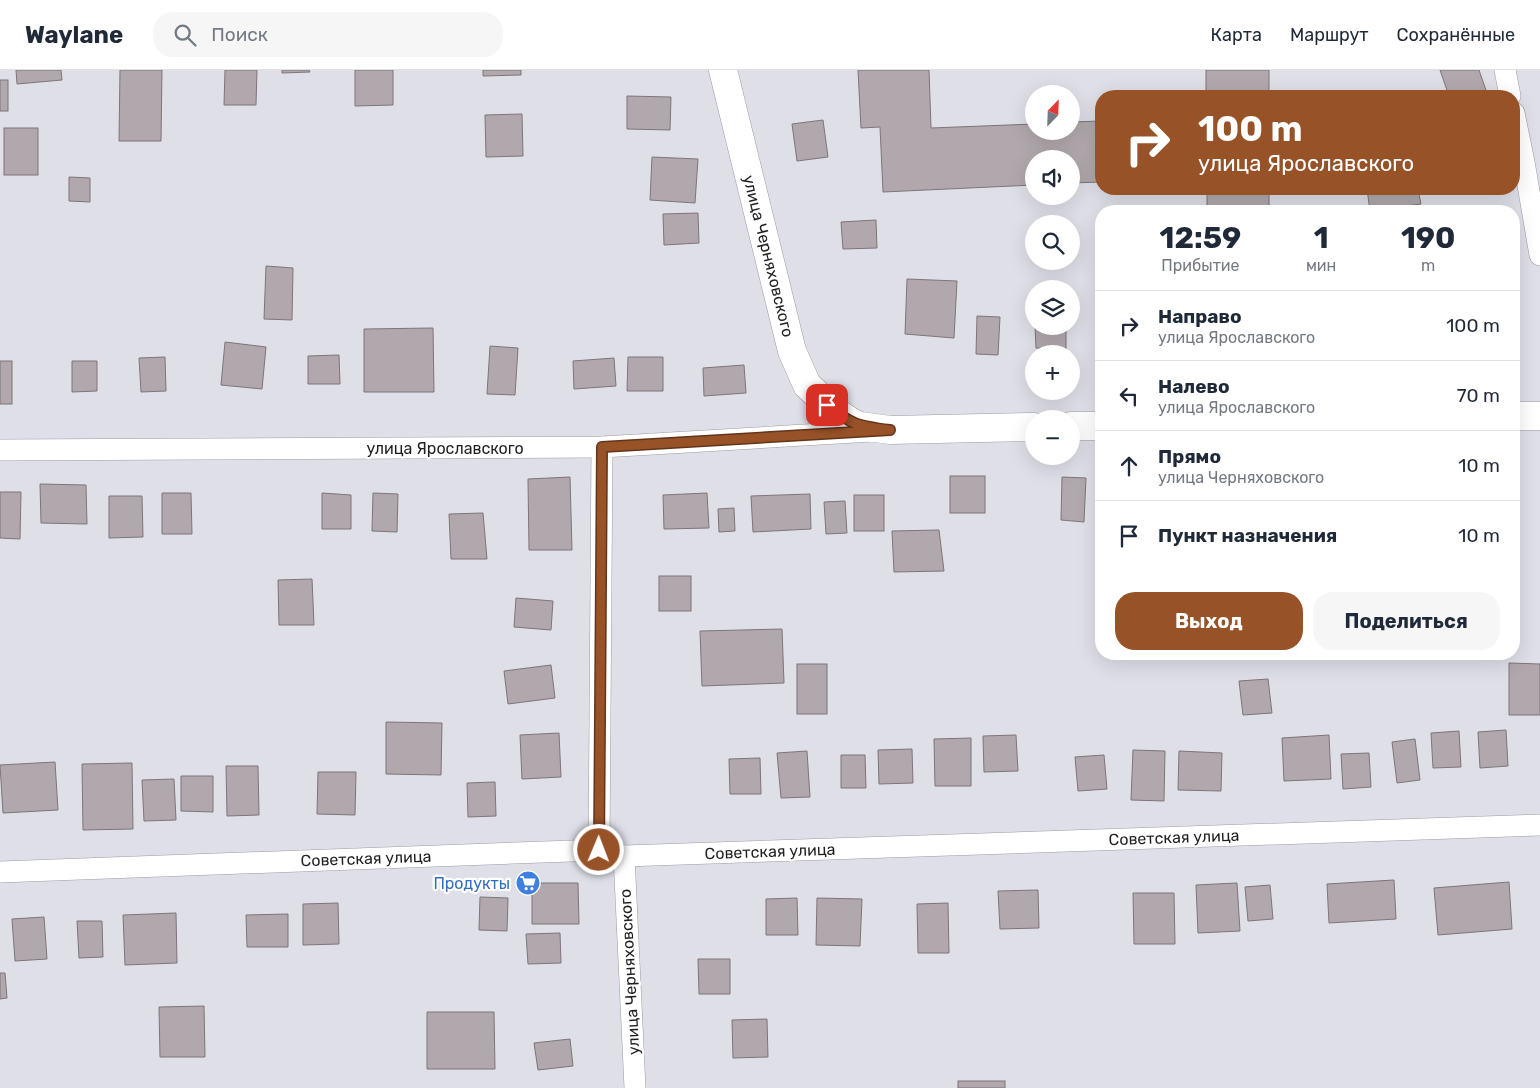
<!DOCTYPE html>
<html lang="ru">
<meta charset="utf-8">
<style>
body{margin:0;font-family:Rubik,sans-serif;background:#f6f6f7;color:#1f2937;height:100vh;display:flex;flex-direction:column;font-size:19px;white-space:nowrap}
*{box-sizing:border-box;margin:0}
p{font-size:16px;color:#747a83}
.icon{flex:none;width:28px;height:28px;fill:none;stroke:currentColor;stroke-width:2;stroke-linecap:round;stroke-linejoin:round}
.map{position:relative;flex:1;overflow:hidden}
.panel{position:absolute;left:1095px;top:135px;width:425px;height:455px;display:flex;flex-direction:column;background:#fff;border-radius:20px;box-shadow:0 5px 20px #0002}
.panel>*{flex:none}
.guide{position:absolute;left:1095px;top:20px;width:425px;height:105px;border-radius:20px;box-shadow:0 5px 20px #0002;background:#985228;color:#fff;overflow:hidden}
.needle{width:32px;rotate:23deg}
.tools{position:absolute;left:1025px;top:15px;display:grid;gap:10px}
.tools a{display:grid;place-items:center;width:55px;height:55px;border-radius:50%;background:#fff;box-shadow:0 5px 20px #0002;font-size:25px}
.pin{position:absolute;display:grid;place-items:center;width:42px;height:42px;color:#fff;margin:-21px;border-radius:10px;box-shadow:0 2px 8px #0006}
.me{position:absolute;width:55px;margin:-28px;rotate:1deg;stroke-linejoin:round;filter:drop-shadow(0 0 4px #0008)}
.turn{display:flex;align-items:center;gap:18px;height:105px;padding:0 20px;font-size:22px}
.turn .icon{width:65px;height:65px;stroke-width:2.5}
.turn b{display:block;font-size:35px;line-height:42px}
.eta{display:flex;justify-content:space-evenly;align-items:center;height:85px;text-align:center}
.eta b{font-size:30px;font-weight:700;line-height:35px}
.button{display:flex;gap:10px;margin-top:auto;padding:10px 20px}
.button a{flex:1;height:58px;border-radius:20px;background:#985228;color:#fff;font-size:20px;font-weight:700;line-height:58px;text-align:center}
.button a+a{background:#f6f6f7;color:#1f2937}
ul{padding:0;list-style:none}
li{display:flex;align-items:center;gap:15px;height:70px;padding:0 20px;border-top:1px solid #e0e1e3}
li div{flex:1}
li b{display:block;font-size:19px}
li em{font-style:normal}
header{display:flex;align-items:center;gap:30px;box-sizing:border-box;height:70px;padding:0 25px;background:#fff;border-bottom:1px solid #e0e1e3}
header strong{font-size:24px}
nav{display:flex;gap:28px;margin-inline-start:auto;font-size:18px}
.search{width:350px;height:45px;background:#f6f6f7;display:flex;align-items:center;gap:12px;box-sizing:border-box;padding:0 18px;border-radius:20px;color:#747a83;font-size:19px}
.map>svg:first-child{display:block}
.building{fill:#b0a8ac;stroke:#7d7579}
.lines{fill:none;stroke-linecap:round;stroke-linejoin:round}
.street-casing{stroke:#9b9ca4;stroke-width:22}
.secondary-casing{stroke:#9b9ca4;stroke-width:29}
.street{stroke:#fff;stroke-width:21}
.secondary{stroke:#fff;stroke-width:28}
.route-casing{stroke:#63351a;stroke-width:12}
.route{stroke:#985228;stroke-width:9}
.labels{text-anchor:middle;stroke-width:4.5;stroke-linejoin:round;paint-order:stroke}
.street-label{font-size:16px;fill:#1f1f22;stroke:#fff}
.shop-label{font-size:16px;fill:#366cbe;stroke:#fff;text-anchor:end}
</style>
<header>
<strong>Waylane</strong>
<div class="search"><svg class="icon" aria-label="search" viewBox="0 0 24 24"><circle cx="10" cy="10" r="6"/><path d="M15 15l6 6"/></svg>Поиск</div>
<nav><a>Карта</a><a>Маршрут</a><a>Сохранённые</a></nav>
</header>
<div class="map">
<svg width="1540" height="1018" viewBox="0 0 1540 1018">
<rect width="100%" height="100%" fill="#dedfe7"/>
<!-- building -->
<g class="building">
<path d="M16,0H61L62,10L17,14Z"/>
<path d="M120,0H162L161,71H119Z"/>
<path d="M225,0H257L256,35H224Z"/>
<path d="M282,0H309L310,2L282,3Z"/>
<path d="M355,0H393V35L355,36Z"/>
<path d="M483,0H521V5L483,6Z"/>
<path d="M858,0H929L931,58L1034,54V61H1071V52L1101,51V112L1071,113V89H1034V115L883,122L880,57L861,58Z"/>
<rect x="1206" y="0" width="63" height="26"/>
<path d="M1440,0H1479L1488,26H1449Z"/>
<rect x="0" y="10" width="8" height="31"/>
<path d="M627,26L671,27L670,60L627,59Z"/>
<path d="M522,44L523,86L486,87L485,45Z"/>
<path d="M823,50L828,87L797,91L792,54Z"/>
<rect x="4" y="58" width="34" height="47"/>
<path d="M652,87L698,89L695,133L650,130Z"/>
<path d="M69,107L90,108V132L69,131Z"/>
<rect x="1207" y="119" width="62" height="19"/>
<path d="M1367,119H1418L1421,134L1370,141Z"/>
<path d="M698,143L699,173L664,175L663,144Z"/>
<path d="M876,150L877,178L843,179L841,152Z"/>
<path d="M1514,168L1518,196L1514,197Z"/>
<path d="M266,196L293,198L292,250L264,249Z"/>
<path d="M907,209L957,211L954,268L905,264Z"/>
<path d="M977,246L1000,247L998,285L976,284Z"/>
<path d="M1035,256H1066V279L1036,278Z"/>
<path d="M433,258L434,322H364V259Z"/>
<path d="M225,272L266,277L262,319L221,315Z"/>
<path d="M490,276L518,278L515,325L487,324Z"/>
<path d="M339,285L340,314H308V286Z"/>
<path d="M165,287L166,321L141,322L139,288Z"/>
<path d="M628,287H663V321H627Z"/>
<path d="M614,288L616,316L574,319L573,291Z"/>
<rect x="0" y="291" width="12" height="43"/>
<path d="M72,291H97V321L72,322Z"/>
<path d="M744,295L746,323L704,326L703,298Z"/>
<rect x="950" y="406" width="35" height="37"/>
<path d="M570,407L572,480H529L528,409Z"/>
<path d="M1062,407L1086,408L1084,452L1061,450Z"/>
<path d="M40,414L86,415L87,454L41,453Z"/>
<path d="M0,422H21L20,469L0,468Z"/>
<path d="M162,423H191L192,464H162Z"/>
<path d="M322,423L351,425V459H322Z"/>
<path d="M373,423L398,424L397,462L372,461Z"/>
<path d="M707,423L709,458L664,459L663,425Z"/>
<path d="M810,424L811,459L753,462L751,426Z"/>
<rect x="854" y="425" width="30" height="36"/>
<path d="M109,426H142L143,467L109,468Z"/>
<path d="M845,431L847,463L826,464L824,432Z"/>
<path d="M734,438L735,461L719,462L718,439Z"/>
<path d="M483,443L487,489H451L449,444Z"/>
<path d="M939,460L944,501L894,502L892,461Z"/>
<rect x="659" y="506" width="32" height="35"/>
<path d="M312,509L314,555H279L278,510Z"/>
<path d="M516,528L553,531L551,560L514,557Z"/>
<path d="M782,559L784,613L702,616L700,561Z"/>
<path d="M1509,593L1540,594V645H1509Z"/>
<rect x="797" y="594" width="30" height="50"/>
<path d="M551,595L555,628L508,634L504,601Z"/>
<path d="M1268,609L1272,643L1243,645L1239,611Z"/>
<path d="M386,652L442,653L441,705L386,704Z"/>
<path d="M1506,660L1508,696L1480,698L1478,662Z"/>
<path d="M1459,661L1461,697L1433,698L1431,663Z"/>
<path d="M559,663L561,707L522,709L520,665Z"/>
<path d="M1016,665L1018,701L984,702L983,666Z"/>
<path d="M1329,665L1331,709L1284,711L1282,668Z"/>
<path d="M971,668V716H935L934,669Z"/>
<path d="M1415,669L1420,710L1397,713L1392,672Z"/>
<path d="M912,679L913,713L879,714L878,680Z"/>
<path d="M1133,680L1165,681L1164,731L1131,730Z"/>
<path d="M807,681L810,727L781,728L777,683Z"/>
<path d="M1179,681L1222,683L1221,721L1178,720Z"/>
<path d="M1369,683L1371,717L1343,719L1341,684Z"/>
<path d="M841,685H865L866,718H841Z"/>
<path d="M1104,685L1107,719L1078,721L1075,687Z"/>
<path d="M760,688L761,724H730L729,689Z"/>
<path d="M55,692L58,740L3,743L0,695Z"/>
<path d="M132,693L133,759L83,760L82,694Z"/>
<path d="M226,696H258L259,745L227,746Z"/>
<path d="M318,702H356L355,745L317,744Z"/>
<path d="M181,706H213V742L181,741Z"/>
<path d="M174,709L176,750L144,751L142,710Z"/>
<path d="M495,712L496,746L468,747L467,713Z"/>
<path d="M1394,810L1396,849L1329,853L1327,814Z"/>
<path d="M1509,812L1512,859L1438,865L1434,818Z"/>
<path d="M532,813H578L579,854H532Z"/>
<path d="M1237,813L1240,861L1198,863L1196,815Z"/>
<path d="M1270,815L1273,849L1248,851L1245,817Z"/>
<path d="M1038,820L1039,858L1000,859L998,821Z"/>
<path d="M1133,823H1174L1175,874H1134Z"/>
<path d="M480,827L508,828L507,861L479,860Z"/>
<path d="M797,828L798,865H766V829Z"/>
<path d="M817,828L862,829L860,876L816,875Z"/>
<path d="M338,833L339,874L303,875V834Z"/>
<path d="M948,833L949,883H918L917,834Z"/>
<path d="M176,843L177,893L125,895L123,845Z"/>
<path d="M288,844V877H247L246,845Z"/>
<path d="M44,847L47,889L15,891L12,849Z"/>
<path d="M77,851H102L103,887L79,888Z"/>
<path d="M560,863L561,893L528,894L526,864Z"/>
<path d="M698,889H730V924H699Z"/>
<path d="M0,903H5L7,928L0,929Z"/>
<path d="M204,936L205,987H160L159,937Z"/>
<path d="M427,942H494L495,999H427Z"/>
<path d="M767,949L768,987L733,988L732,950Z"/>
<path d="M570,969L573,996L538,1000L534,973Z"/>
<rect x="958" y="1011" width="47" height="7"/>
</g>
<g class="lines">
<defs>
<g id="street">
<path d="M1505,0L1510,26"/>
<path d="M1514,43L1524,92L1540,185"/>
<path d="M0,380L602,377L872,361"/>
<path d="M599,780L602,377"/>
<path d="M624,786L635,1018"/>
<path d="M0,802L599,780L624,786L1540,755"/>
</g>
<g id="secondary">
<path d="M723,0L792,281L807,315L835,341L851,352L860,356L890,360L1034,357"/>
<path d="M1514,346H1540"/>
<path d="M1071,356H1101"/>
</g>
</defs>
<!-- street casing -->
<use href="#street" class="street-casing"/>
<!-- secondary casing -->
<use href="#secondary" class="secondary-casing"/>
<!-- street -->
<use href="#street" class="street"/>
<!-- secondary -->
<use href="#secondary" class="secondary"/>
</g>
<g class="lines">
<defs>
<path id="route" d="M599,780L602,377L890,360C858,356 852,355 827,335"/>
</defs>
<!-- route casing -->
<use href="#route" class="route-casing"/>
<!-- route -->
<use href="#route" class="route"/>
</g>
<!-- icons -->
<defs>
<symbol id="supermarket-disc" viewBox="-11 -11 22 22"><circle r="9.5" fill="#3f7fe0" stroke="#fff"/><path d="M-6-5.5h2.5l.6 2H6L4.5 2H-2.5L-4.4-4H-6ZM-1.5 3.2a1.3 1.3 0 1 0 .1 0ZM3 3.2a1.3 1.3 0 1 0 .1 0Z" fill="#fff"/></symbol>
</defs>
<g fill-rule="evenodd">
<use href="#supermarket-disc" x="514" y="799" width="28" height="28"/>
</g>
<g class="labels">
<!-- street labels -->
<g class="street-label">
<text transform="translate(769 186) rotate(76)" y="6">улица Черняховского</text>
<text x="445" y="384">улица Ярославского</text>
<text transform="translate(1174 767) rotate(-2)" y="6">Советская улица</text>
<text transform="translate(770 781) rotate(-2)" y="6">Советская улица</text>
<text transform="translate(366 788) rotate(-2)" y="6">Советская улица</text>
<text transform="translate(629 902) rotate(-93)" y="6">улица Черняховского</text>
</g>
<!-- shop labels -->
<g class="shop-label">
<text x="510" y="819">Продукты</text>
</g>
</g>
</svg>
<div class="tools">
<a><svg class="needle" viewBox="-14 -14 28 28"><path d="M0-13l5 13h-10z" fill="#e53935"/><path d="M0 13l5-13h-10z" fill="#747a83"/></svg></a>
<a><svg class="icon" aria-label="sound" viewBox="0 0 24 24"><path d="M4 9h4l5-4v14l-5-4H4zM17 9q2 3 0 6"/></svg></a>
<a><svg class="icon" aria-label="search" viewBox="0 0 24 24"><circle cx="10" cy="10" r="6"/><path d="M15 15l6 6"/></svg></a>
<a><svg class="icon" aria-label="layers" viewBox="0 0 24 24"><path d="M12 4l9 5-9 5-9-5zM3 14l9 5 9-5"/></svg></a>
<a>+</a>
<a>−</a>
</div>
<div class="pin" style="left:827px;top:335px;background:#d93025"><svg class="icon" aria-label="arrive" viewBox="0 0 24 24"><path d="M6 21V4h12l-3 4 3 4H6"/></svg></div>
<svg class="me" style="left:599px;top:780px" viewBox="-20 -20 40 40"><circle r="17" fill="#985228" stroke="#fff" stroke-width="3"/><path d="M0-11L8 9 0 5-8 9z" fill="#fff"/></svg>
<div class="guide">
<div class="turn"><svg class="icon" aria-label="right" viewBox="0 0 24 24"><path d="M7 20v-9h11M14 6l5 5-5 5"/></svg><div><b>100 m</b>улица Ярославского</div></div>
</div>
<section class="panel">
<div class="eta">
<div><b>12:59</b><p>Прибытие</p></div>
<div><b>1</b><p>мин</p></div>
<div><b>190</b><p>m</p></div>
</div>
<ul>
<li><svg class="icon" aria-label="right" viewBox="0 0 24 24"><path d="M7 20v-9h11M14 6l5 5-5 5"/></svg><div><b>Направо</b><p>улица Ярославского</p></div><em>100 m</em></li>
<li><svg class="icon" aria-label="left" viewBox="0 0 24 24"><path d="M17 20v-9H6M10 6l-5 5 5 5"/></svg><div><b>Налево</b><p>улица Ярославского</p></div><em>70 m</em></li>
<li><svg class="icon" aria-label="ahead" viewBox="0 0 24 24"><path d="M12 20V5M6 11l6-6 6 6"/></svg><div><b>Прямо</b><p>улица Черняховского</p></div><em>10 m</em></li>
<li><svg class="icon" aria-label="arrive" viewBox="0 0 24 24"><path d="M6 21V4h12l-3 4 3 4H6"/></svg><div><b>Пункт назначения</b></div><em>10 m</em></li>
</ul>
<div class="button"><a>Выход</a><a>Поделиться</a></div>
</section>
</div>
